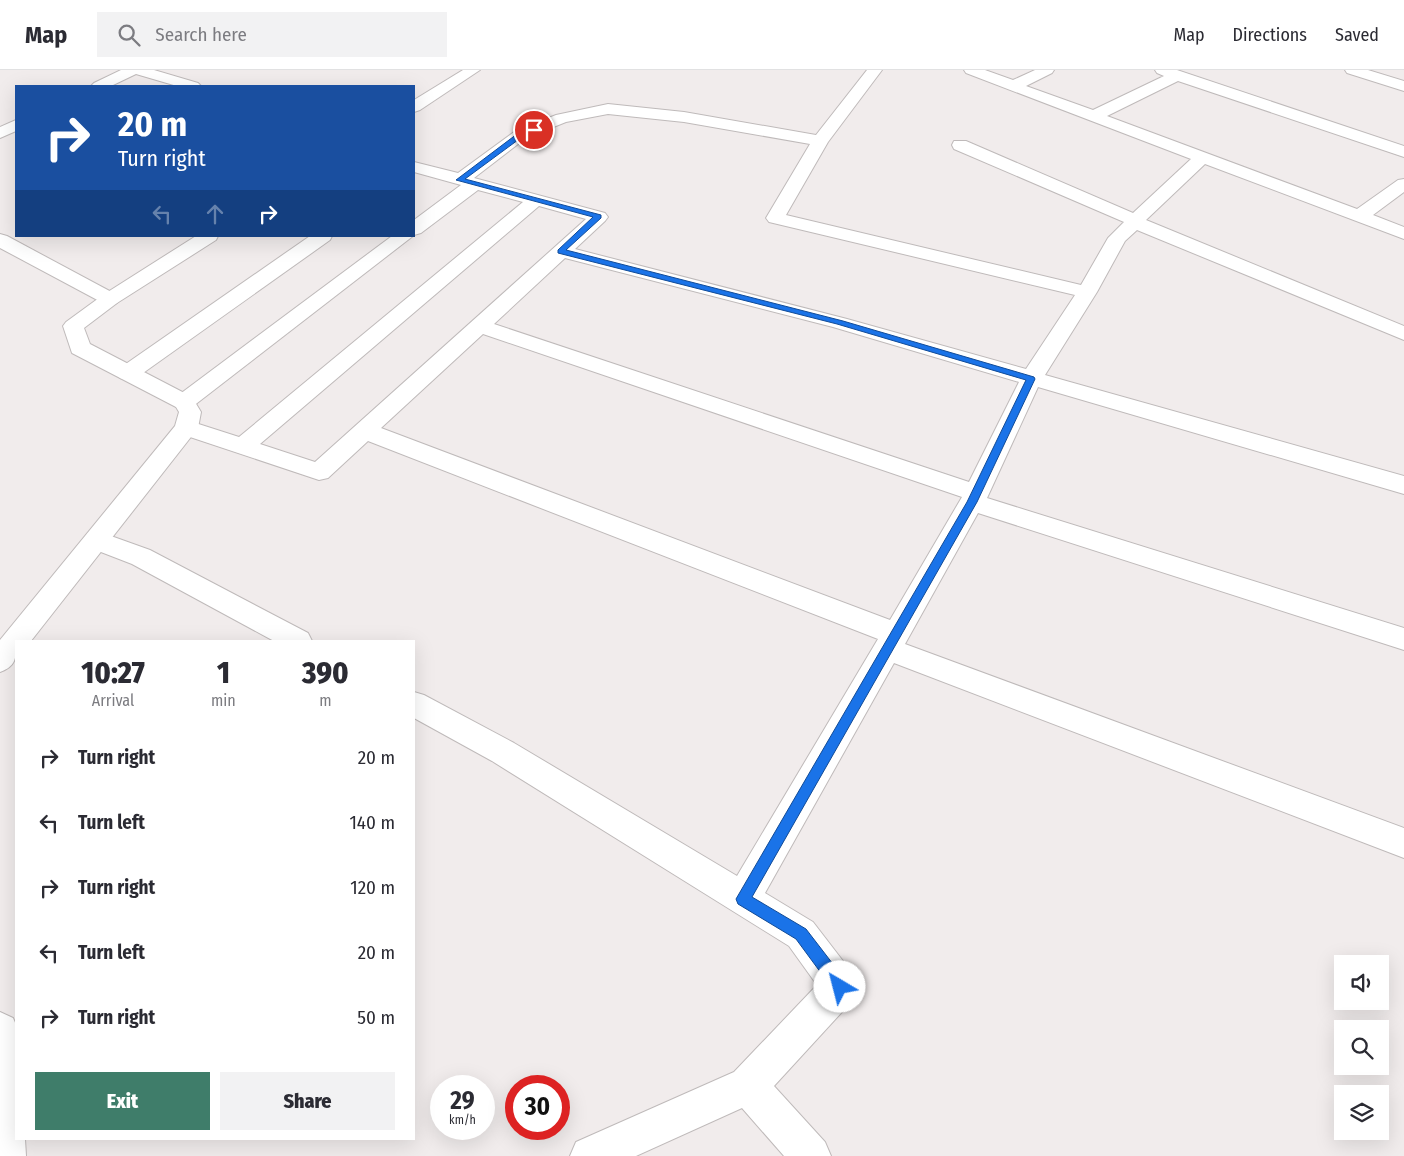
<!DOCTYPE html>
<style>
body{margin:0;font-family:"Fira Sans Condensed",sans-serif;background:#f2f2f3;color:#2b2b33;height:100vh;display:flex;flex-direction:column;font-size:19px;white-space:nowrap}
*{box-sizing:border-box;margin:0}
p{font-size:16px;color:#7c7c81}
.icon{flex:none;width:28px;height:28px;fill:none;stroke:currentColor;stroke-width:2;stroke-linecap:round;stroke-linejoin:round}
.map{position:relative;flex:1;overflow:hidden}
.panel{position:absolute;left:15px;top:570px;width:400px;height:500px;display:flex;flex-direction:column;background:#fff;border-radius:0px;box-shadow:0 5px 20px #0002}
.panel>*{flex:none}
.hud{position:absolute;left:15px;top:15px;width:400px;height:152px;border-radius:0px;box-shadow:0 5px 20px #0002;background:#1a4fa0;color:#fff;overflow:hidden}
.controls{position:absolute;left:1334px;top:885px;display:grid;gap:10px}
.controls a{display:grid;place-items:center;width:55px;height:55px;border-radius:0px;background:#fff;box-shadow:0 5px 20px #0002;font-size:25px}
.speed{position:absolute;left:430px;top:1005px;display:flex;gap:10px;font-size:25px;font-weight:700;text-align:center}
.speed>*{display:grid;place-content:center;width:65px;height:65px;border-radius:50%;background:#fff;box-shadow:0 5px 20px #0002;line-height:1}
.speed small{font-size:12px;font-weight:400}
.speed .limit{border:8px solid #d22;background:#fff;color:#111}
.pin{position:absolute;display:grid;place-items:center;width:42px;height:42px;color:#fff;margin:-21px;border:2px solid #fff;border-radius:50%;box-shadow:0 1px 5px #0007}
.me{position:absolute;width:55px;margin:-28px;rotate:323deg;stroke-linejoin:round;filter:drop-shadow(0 0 4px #0008)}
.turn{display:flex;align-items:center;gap:18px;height:105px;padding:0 20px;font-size:22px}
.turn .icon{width:65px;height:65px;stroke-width:2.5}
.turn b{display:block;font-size:35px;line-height:42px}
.lanes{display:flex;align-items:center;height:48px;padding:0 20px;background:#0003;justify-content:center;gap:25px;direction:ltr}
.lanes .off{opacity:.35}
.eta{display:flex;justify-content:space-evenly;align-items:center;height:85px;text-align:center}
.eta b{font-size:30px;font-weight:800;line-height:35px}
.primary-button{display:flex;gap:10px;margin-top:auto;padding:10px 20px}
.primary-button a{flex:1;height:58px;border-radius:0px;background:#3f7d6a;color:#fff;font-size:20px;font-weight:800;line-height:58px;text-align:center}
.primary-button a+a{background:#f2f2f3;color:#2b2b33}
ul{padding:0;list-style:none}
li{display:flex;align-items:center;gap:15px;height:65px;padding:0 20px}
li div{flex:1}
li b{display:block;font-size:19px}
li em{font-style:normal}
header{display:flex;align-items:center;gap:30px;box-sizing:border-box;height:70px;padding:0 25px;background:#fff;border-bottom:1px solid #e1e1e2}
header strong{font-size:24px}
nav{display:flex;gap:28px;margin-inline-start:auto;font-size:18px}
.search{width:350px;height:45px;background:#f2f2f3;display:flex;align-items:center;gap:12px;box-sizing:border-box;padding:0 18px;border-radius:0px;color:#7c7c81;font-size:19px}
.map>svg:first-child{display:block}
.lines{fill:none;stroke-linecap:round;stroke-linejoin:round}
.street-casing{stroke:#bfbaba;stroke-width:2}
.secondary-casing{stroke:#bfbaba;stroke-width:2}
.street{fill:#fff;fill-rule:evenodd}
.secondary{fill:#fff;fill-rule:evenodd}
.route{fill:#1a73e8;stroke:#114b97}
</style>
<header>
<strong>Map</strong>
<div class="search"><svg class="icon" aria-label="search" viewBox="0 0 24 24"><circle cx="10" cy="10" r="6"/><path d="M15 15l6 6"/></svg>Search here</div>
<nav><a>Map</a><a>Directions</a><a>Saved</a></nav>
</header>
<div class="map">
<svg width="1404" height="1086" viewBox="0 0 1404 1086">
<rect width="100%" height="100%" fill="#f1ecec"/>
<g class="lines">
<defs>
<g id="street">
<path d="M121,0H154L198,13L201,16H177L136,4L111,16H91L94,13Z"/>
<path d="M867,0H882L828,72L786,145L1081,215L1108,168L1124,152L954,79L952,75L954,71H966L1133,143L1191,89L966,3L964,0H985L1013,10L1035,0H1054L1052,3L1026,16L1093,40L1164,6L1157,3L1155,0H1177L1404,76V87L1178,11L1107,46L1357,139L1398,110L1404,109V122L1373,145L1404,157V169L1205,94L1146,150L1404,256V270L1137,160L1125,171L1097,222L1045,305L1404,406V424L1038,317L987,428L1404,558V580L978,443L905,574L1404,758V788L894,593L765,823L813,852L853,904L858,917L853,930L774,1016L825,1072L831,1086H784L742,1038L636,1086H570L576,1072L734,1002L817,915L789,876L492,691L414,648V622L424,625L514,673L737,806L878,569L368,371L328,408L319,410L178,363L174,358L178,353L186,350L239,367L523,132L478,120L421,163L414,165V150L461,115L414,102V92L458,103L514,62L556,45L608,34L684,42L816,65ZM608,44L684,52L810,74L766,148L769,152L1075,225L1026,299L847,249L575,179L605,151L608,147L605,143L474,108L526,68L566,52ZM539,136L586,149L315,392L260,374ZM565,188L833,257L1019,312L969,412L494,254ZM483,264L962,427L890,550L381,358Z"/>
<path d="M1345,0H1368L1404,11V21L1347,3Z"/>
<path d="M16,50V61L0,68V57Z"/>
<path d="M0,164L7,166L117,225L120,229L117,233L110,235L103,233L0,178Z"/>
<path d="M310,166H332L330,170L136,308L128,310L120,308L117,303L120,298Z"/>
<path d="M392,166H413L192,337L184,339L176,337L173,332L176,327Z"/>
<path d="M97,461L150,480L308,563L312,571H274L132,494L88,477L84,470L88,463Z"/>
</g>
<g id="secondary">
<path d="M463,0H480L420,40L414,42V30Z"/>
<path d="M196,166H218L216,170L117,233L84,258L90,274L192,327L201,342L198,358L31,571H16C16,587 17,596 0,602V570L175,356L179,342L176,337L72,283L63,256L66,252L103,225Z"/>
<path d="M0,942L13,948L16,955V1069H25L26,1086H0Z"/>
</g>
</defs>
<!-- street casing -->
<use href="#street" class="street-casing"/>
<!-- secondary casing -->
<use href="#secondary" class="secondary-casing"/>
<!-- street -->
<use href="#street" class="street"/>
<!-- secondary -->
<use href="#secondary" class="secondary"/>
</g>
<!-- route -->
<path class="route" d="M531,58L537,60L522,67L465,109L601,145V148L566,180L843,251L1034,307L1035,309L977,432L752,827L806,859L846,911L848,917L846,922L840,924L835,922L796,869L738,834L736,829L967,432L1026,310L837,254L558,183V180L593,147L456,110L517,64Z"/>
</svg>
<div class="controls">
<a><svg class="icon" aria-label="sound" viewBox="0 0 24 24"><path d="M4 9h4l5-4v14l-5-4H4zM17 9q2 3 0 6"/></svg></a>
<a><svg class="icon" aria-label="search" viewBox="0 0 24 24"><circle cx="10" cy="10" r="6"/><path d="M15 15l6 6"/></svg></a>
<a><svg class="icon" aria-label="layers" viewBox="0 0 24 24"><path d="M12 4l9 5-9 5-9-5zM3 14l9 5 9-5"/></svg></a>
</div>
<div class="speed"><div>29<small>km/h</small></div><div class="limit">30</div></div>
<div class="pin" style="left:534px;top:60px;background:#d93025"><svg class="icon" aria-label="arrive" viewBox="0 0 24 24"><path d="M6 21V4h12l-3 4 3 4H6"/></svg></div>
<svg class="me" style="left:840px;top:917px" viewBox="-20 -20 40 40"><circle r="19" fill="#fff"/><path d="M0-13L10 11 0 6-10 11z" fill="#1a73e8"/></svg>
<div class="hud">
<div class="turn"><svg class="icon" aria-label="right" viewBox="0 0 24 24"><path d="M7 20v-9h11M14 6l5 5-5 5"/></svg><div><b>20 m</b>Turn right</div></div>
<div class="lanes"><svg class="icon off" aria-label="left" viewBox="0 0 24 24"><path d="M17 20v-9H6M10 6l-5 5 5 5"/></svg><svg class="icon off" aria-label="ahead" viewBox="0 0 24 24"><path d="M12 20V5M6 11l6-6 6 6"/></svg><svg class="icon" aria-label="right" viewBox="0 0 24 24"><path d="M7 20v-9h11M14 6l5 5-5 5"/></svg></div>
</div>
<section class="panel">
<div class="eta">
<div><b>10:27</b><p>Arrival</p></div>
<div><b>1</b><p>min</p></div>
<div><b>390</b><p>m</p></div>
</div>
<ul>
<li><svg class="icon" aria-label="right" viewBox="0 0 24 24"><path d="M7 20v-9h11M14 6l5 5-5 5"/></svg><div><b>Turn right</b></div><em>20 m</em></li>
<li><svg class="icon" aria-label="left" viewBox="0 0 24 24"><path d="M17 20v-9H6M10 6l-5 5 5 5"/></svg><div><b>Turn left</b></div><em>140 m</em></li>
<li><svg class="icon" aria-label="right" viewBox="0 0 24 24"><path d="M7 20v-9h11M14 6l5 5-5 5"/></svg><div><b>Turn right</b></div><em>120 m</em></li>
<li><svg class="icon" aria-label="left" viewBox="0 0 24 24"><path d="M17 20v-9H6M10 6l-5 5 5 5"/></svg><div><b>Turn left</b></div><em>20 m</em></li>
<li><svg class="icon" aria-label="right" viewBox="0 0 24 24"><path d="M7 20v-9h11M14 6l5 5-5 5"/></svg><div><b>Turn right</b></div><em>50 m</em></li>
</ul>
<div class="primary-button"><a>Exit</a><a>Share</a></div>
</section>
</div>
